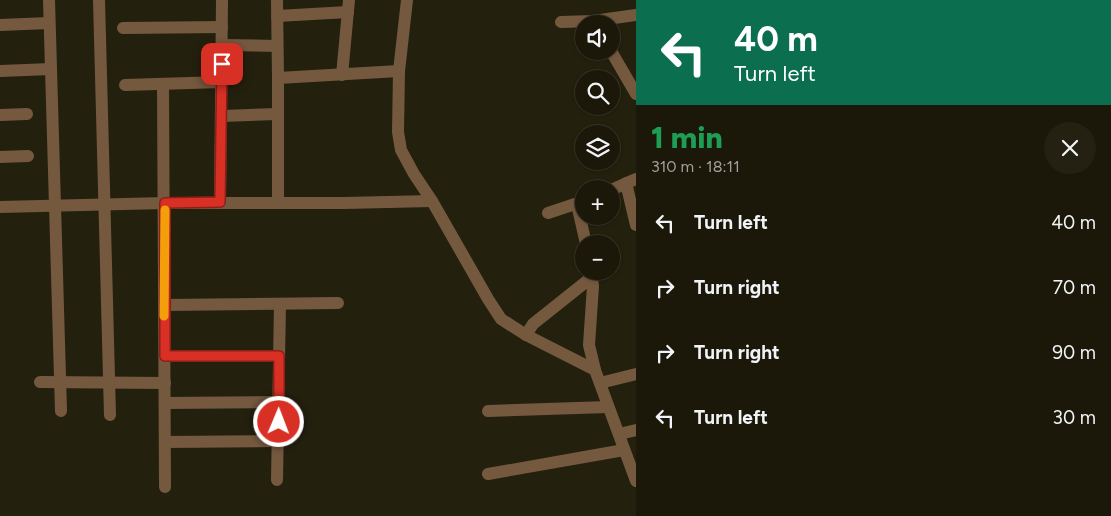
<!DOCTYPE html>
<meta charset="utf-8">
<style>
body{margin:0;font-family:Figtree,sans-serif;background:#242113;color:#f1f3f6;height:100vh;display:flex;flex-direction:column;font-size:19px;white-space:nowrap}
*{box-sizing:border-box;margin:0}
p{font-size:16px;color:#a0a09c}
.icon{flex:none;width:28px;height:28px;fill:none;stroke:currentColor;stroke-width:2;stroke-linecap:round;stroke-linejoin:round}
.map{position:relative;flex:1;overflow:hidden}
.details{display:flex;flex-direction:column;background:#1b180a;width:475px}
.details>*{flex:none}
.top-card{background:#0b6e4f;color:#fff;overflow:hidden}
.buttons{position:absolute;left:575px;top:15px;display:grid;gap:10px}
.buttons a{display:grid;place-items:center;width:45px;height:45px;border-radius:50%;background:#1b180a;box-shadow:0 1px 4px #0004,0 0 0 1px #39372b;font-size:25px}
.pin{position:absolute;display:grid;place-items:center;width:42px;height:42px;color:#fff;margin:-21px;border-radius:10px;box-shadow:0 2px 8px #0006}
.me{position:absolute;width:55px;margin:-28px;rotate:1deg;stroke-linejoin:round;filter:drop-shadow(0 0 4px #0008)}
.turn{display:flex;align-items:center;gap:18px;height:105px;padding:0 15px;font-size:22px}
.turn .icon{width:65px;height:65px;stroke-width:2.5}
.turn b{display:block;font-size:35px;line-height:42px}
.round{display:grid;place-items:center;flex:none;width:52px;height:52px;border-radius:26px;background:#242113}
.headline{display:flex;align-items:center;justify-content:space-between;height:85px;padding:0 15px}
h1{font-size:30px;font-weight:800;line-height:38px;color:#1e9e55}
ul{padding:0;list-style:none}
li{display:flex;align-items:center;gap:15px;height:65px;padding:0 15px}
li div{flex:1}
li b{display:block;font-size:19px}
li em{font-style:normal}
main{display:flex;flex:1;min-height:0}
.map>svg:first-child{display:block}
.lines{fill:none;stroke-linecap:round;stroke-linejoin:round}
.minor{stroke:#75593f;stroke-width:12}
.route-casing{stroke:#8d1f18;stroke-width:12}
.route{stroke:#d93025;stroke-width:9}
.slow{stroke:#f59e0b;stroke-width:9}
</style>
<main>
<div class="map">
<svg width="636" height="516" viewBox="0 0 636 516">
<rect width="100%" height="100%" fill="#24200e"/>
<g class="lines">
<!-- minor -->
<g class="minor">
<path d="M49,0L61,411"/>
<path d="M99,0L110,415"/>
<path d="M277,0L278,78"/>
<path d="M407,0L399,71L398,132L401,150L414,174L432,201L488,299L501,319L526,335L595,370L636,481"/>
<path d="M277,16L348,12"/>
<path d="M561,22L593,21L636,15"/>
<path d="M0,25L49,23"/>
<path d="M123,28L222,27"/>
<path d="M222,45L277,46"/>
<path d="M611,51L636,94"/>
<path d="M0,71L51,69"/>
<path d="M342,75L349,0"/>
<path d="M125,85L222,82"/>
<path d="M163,85L165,487"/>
<path d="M0,115L27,114"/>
<path d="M222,116L278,114"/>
<path d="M0,157L28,156"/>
<path d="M626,183L636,225"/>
<path d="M611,190L636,179"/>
<path d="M220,202L222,0"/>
<path d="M278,202V78L399,71"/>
<path d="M577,204L586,244"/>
<path d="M0,207L165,203H344L432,201"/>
<path d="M548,213L584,201"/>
<path d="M591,271L593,286L589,345L595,370"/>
<path d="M164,305L338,303"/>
<path d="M526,335L533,324L592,277"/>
<path d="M165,356H279"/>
<path d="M40,382L165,383"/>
<path d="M600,383L636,374"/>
<path d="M165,403L279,402"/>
<path d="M488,411L608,407"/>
<path d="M619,434L636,430"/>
<path d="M165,442L278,441"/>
<path d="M488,474L624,450"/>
<path d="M277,480L280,304"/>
</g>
</g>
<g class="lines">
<defs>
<path id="route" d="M222,64L220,202L165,203V356H279V422"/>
</defs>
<!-- route casing -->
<use href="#route" class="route-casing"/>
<!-- route -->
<use href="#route" class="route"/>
<!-- slow -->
<path class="slow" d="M164,316L165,210"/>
</g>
</svg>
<div class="buttons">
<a><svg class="icon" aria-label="sound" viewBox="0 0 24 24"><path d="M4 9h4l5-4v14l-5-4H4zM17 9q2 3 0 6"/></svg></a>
<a><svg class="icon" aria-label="search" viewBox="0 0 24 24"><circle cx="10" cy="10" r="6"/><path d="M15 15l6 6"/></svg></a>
<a><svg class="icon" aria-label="layers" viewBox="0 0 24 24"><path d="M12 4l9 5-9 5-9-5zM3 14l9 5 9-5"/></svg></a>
<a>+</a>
<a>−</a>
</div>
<div class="pin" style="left:222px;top:64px;background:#d93025"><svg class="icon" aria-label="arrive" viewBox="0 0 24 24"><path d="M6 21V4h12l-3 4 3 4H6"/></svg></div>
<svg class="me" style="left:279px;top:422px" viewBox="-20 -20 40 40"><circle r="17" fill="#d93025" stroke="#fff" stroke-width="3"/><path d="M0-11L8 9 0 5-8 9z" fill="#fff"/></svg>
</div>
<section class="details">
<div class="top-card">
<div class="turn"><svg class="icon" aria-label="left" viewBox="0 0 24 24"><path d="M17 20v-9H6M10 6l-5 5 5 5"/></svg><div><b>40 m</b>Turn left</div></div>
</div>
<div class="headline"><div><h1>1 min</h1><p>310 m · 18:11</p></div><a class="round"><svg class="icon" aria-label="close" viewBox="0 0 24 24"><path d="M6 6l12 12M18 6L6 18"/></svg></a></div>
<ul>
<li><svg class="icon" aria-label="left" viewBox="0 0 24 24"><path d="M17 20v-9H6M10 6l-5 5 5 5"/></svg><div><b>Turn left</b></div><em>40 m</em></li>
<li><svg class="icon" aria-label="right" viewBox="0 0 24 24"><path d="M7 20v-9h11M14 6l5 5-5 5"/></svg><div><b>Turn right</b></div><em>70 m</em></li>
<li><svg class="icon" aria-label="right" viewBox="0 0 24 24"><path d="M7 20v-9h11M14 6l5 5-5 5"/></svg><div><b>Turn right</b></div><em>90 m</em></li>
<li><svg class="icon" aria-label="left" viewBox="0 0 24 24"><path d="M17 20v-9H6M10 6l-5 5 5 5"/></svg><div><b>Turn left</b></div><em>30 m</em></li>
</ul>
</section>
</main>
